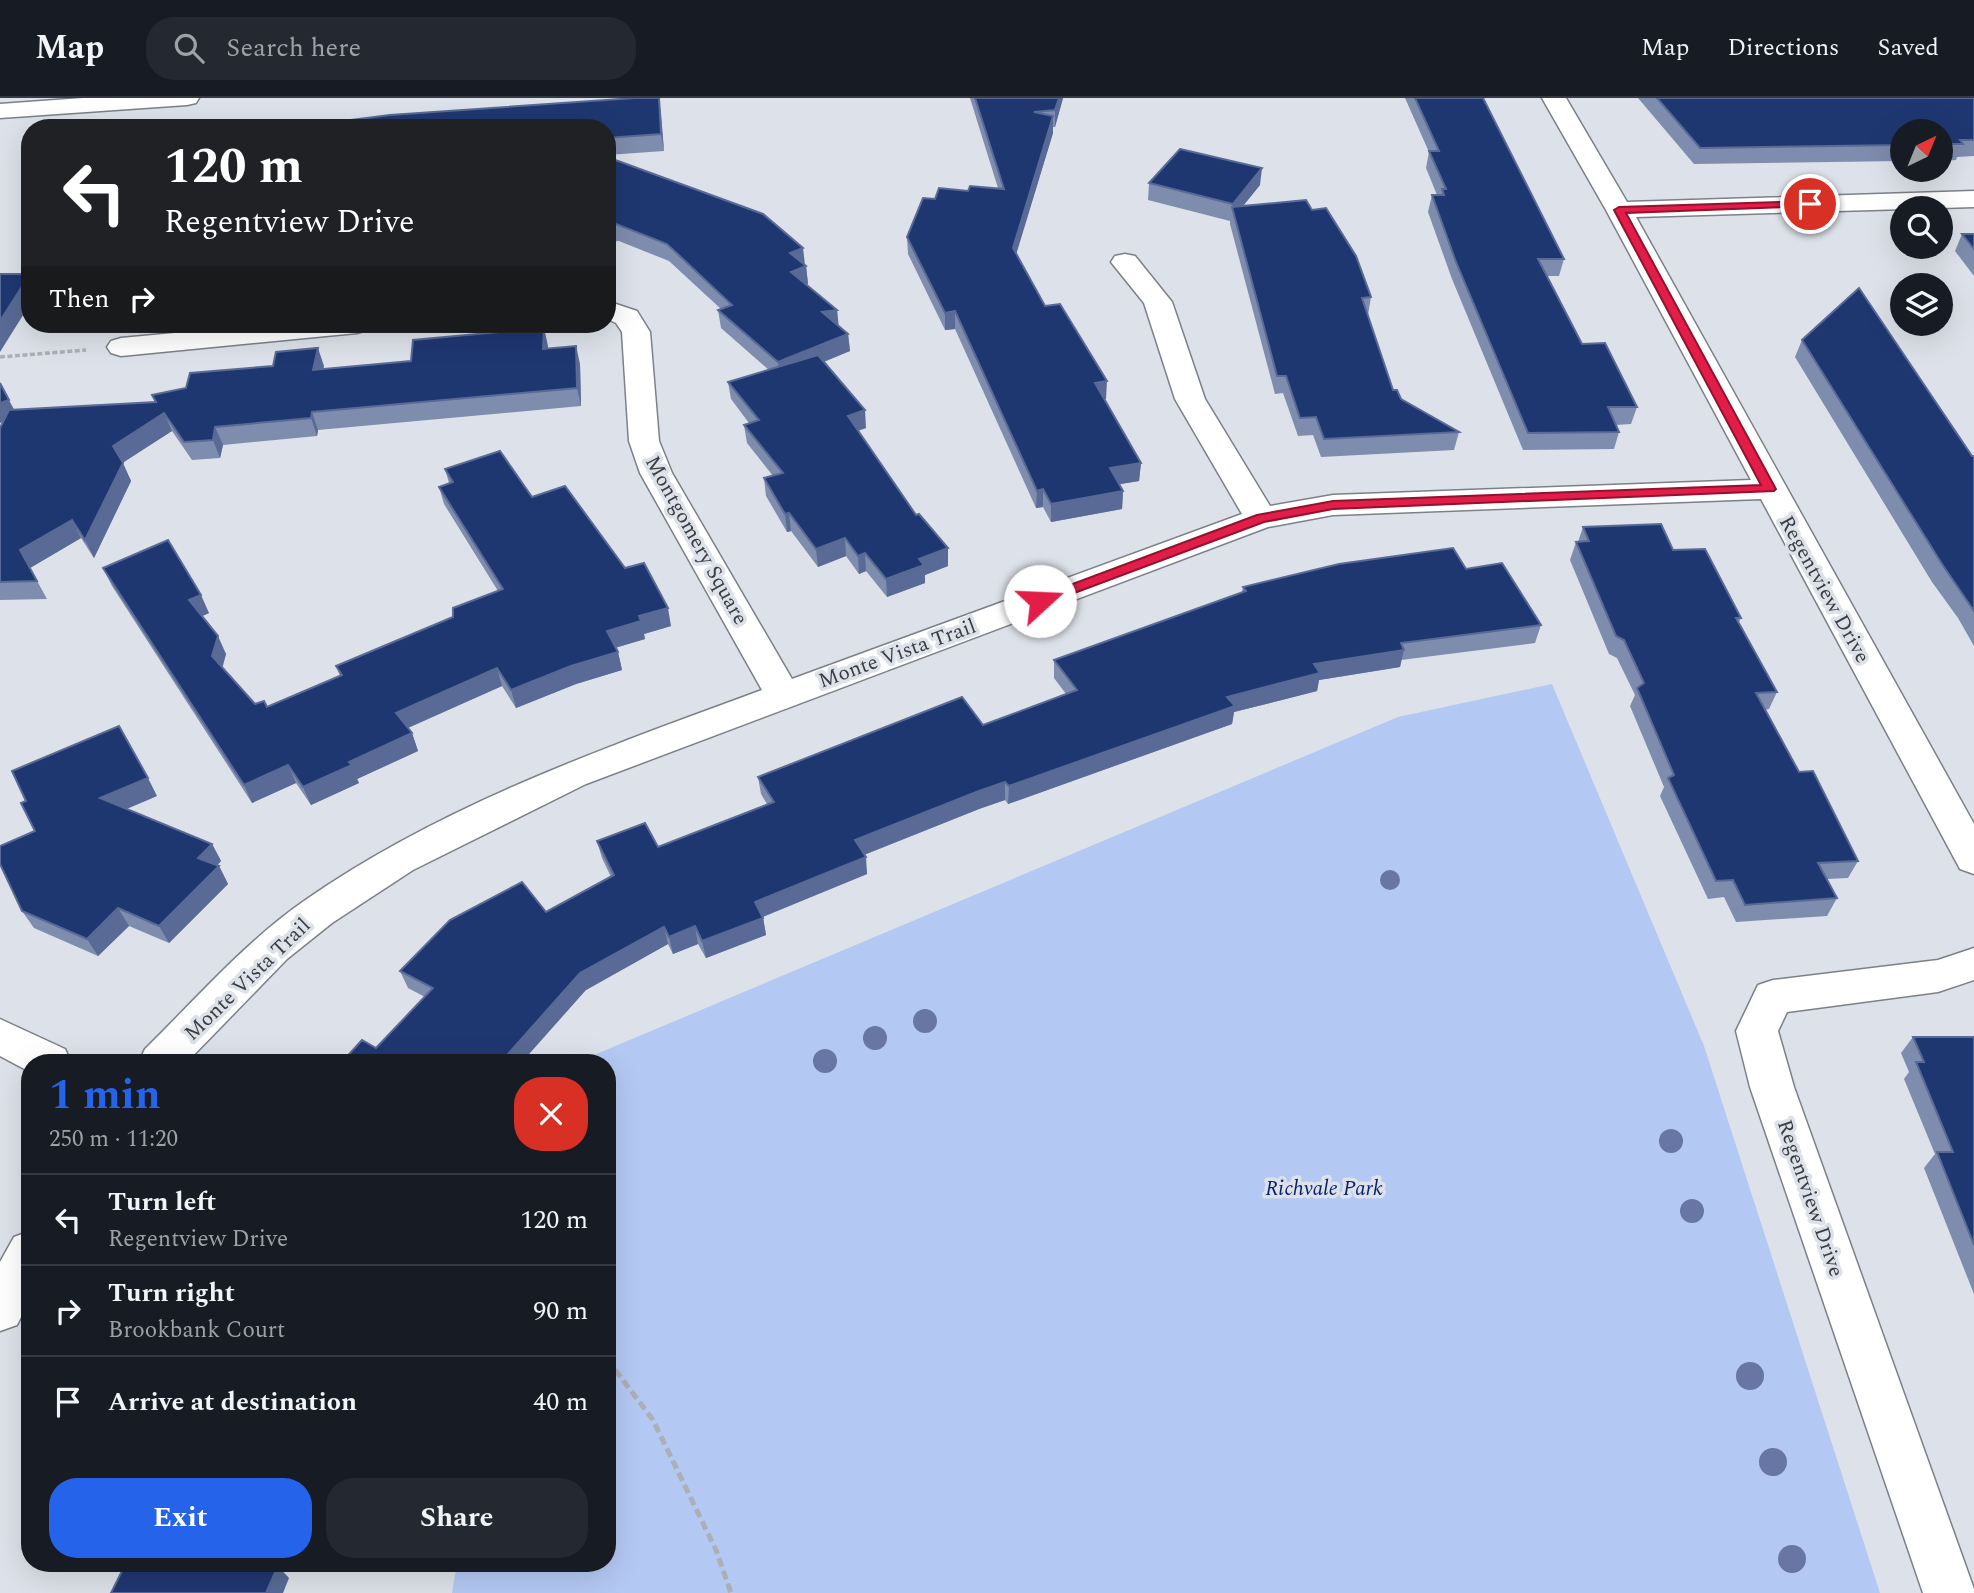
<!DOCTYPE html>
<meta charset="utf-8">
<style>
body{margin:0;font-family:Spectral,serif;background:#242831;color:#f1f3f6;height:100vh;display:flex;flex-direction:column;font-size:26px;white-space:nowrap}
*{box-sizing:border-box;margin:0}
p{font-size:23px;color:#9ea1a6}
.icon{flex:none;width:38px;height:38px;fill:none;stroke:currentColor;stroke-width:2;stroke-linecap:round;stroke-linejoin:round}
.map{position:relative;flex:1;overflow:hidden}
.sheet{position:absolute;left:21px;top:956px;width:595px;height:518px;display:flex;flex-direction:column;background:#171b24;border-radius:28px;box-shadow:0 7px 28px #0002}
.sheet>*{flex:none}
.banner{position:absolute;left:21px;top:21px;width:595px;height:214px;border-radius:28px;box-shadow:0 7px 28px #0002;background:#202124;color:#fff;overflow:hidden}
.needle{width:46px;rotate:43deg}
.tools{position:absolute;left:1890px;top:21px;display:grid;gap:14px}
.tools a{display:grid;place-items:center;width:63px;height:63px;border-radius:50%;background:#171b24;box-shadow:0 7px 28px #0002;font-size:35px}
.pin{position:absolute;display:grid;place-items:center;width:60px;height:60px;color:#fff;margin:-30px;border:4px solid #fff;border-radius:50%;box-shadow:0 2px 7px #0007}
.me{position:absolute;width:77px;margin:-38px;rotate:70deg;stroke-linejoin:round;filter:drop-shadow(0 0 5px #0008)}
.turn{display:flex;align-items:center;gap:24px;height:147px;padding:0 28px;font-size:32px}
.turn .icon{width:91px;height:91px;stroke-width:2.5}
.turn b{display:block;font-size:49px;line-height:60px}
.then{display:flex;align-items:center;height:66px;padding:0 28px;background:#0003;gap:14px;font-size:26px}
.round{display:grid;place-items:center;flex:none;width:74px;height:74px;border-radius:28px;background:#242831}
.head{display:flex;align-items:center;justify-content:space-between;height:119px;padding:0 28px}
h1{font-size:42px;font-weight:700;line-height:52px;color:#2563eb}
.button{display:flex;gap:14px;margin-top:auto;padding:14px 28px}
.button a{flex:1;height:80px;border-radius:28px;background:#2563eb;color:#fff;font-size:28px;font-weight:700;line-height:80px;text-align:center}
.button a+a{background:#242831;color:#f1f3f6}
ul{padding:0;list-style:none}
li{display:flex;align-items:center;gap:21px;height:91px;padding:0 28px;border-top:2px solid #363941}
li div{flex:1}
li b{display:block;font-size:26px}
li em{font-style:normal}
header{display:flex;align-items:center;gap:42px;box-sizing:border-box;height:98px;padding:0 35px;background:#171b24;border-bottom:2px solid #363941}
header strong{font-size:33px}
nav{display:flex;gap:38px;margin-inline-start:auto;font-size:24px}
.search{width:490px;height:63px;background:#242831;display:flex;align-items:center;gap:18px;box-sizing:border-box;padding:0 24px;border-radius:28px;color:#9ea1a6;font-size:26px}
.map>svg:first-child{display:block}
.green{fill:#b3c8f3}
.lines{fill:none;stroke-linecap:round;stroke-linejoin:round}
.minor-casing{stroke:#7c8087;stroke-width:3}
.path-far1{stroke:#acafb5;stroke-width:3.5;stroke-dasharray:5 2.5;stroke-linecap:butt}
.path{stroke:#acafb5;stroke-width:5;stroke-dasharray:9 4.5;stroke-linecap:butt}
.minor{fill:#fff;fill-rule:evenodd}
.tree{fill:#6776a4}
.wall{fill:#7e8cad}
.shaded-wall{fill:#586a95}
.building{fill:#1f3771;stroke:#586a95;stroke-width:2}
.route{fill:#e11d48;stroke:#92132f;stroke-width:2}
.labels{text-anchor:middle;stroke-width:7;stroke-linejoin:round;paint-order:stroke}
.street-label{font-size:21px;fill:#3b3c3f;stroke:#dde1e9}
.park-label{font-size:21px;font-style:italic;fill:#071f6c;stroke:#dde1e9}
</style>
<header>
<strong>Map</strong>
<div class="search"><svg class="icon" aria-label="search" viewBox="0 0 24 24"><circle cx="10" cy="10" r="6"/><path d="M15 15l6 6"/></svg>Search here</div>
<nav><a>Map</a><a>Directions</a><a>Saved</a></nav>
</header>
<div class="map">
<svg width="1974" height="1495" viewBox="0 0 1974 1495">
<rect width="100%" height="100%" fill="#dde1e9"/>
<!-- green -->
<path class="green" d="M1552,586L1704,948L1880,1495H452L457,1465H607V964H588L594,957L1398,619Z"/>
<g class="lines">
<defs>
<g id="minor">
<path d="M83,0H199L196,5L187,7L0,20V6Z"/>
<path d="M1542,0H1566L1627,104L1974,93V109L1636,119L1974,726V776L1960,771L1761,401L1333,417L1268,429L586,686L413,772L332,825L287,861L187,964H139L145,951C196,901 245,844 304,803C443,706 605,650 762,592L640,375L629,343L622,234L616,225L607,221V203L637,213L650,234L659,343L672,375L792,581L1242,416L1175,301L1144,205L1111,164L1115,158L1125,156L1135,158L1172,204L1205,301L1270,408L1333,397L1751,382L1606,112Z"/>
<path d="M272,226H371L367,232L357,235L121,258L111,255L107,249L111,243L121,240Z"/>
<path d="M1974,850V882L1938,894L1787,914L1778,933L1794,989L1974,1491V1495H1923L1750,989L1736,933L1758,887L1773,882L1938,862Z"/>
<path d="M0,921L65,951L71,964H30V974L0,958Z"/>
<path d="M30,1133V1201L17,1227L0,1233V1164L14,1139Z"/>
</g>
</defs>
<!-- minor casing -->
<use href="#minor" class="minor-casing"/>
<!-- path-far1 -->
<path class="path-far1" d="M0,259L86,252"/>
<!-- path -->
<path class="path" d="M607,1261L653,1322L716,1452L731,1495"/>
<!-- minor -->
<use href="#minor" class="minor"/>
</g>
<!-- trees -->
<g class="tree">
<circle cx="1390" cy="782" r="10"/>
<circle cx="925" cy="923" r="12"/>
<circle cx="875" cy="940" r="12"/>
<circle cx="825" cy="963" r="12"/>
<circle cx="1671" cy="1043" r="12"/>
<circle cx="1692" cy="1113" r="12"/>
<circle cx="1750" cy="1278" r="14"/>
<circle cx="1773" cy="1364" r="14"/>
<circle cx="1792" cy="1461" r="14"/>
</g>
<!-- wall -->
<g class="wall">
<path d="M659,0L664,53L607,57V30L343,23Z"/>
<path d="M970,0H1063L1055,29H1053V35L1016,155L1045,208L1106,301H1104L1141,365L1139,383L1119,386L1123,393L1122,411L1051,424L1043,409L1036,410L955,231L945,232L908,156L907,139L935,101L998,90Z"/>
<path d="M1405,0H1483L1564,161L1559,178H1547L1582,246L1637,309L1631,326L1616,327L1619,334L1614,351L1523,352L1452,181L1428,114L1432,97H1437L1426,70L1429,54Z"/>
<path d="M1638,0H1974V58L1957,59L1956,62L1941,63V33H1902V63L1694,66Z"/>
<path d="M607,59L806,168L808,186H806L837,212L838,228L848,236L850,253L824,264L866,330L858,333L948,468L925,477V485L887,499L866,473L859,476L846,458L818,469L791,433L787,434L766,398L764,380L773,378L747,345L744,327L749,325L731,301L728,284L769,272L721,230L718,212L721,211L669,163L619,143L607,144Z"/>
<path d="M1149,85L1260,87L1243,108L1371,199L1368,217L1393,292L1401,301L1459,334L1454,352L1321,359L1313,337L1298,338L1283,295L1275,296L1230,126V123L1148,102Z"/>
<path d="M1962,136H1974V178L1955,153Z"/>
<path d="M544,230L548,251L580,266L581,308L318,332L317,338L223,347L220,360L192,362L172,333L122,364L131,383L94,460L81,440L30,470L47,501L0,502V330L3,324L15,312L155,304L152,297L324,268L323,271L411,263Z"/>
<path d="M1802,242L1972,358H1974V548L1958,520L1932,484L1795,259Z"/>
<path d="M445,371L532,399L625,470L671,528L644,536L645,541L615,550L618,554L622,572L576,586L516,610L502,588L408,630L412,635L418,653L357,681L359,685L311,707L296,685L252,705L112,488L103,470L209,515L202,518L226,556L222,569L255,606L267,609L340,578L336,568L453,519L498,493L444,406L439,389L449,385Z"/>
<path d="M1583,429L1673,452L1741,520L1739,524L1777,594L1769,611L1765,612L1799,674L1858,763L1848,780L1827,781L1837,800L1827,818L1736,824L1724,799L1708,801L1660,698L1664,689L1630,608L1635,597L1617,560L1609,556L1570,462L1576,444H1578Z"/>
<path d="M1466,471L1541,527L1535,545L1401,562L1400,569L1319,582L1317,593L1234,614L1232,626L1008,706L1005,702L979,711L864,757L867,776L763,819L766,837L706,860L698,846L673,856L668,846L586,892L376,950L425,899L408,890L400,873L546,814L611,779L602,760L597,743L658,749L767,706L761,696L758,679L983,627L1066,596L1054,580V562L1242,494L1243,489Z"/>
<path d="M157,698L126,711L212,746L221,763L217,768H219L228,786L169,845L129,828L98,858L34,830L22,813L0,748Z"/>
<path d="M1913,939H1974V1196L1924,1070L1935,1056L1904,981L1909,974L1901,955Z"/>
</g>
<!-- shaded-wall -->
<g class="shaded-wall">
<path d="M659,0L661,15L664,53L661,36Z"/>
<path d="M1059,0H1063L1055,29V12Z"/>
<path d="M1053,18V35L1013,167V150Z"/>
<path d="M1262,70L1260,87L1234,119L1232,111L1233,106Z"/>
<path d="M803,150L805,167L790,155Z"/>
<path d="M806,168L808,186L793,191L791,174Z"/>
<path d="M30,176V206L0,254V223Z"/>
<path d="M837,212L839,230L822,214Z"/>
<path d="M955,213V231L945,232V215Z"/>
<path d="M544,230L548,248L547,269L543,251Z"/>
<path d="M848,236L850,253L780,281L778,264Z"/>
<path d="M576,248L580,266L581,308L577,290Z"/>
<path d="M318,250L324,268L319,289L313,272Z"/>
<path d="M1107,283L1106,301L1094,303L1095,285Z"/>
<path d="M9,302L18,319L0,325V305Z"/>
<path d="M865,312L866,330L849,335L848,318Z"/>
<path d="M312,314L318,332L317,338L311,320Z"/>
<path d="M164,315L172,333L121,366L113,348Z"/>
<path d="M215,329L223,347L220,360L213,342Z"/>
<path d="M123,365L131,383L94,460L85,442Z"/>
<path d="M1141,365L1139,383L1109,388L1110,370Z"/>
<path d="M1043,391V409L1036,410L1037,393Z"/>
<path d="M1123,393L1122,411L1051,424V406Z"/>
<path d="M789,415L791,433L787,434L785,416Z"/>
<path d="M72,422L81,440L30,470L20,452Z"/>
<path d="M845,440L846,458L818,469L816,451Z"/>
<path d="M948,450V468L925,477V485L887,499L886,481L919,461Z"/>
<path d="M865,455L866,473L859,476L858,458Z"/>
<path d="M201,497L209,515L198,520L189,502Z"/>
<path d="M668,510L671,528L644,536L645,541L611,551L607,533L639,518Z"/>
<path d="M218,538L226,556L221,575L212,558Z"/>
<path d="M1404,552L1400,569L1319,582L1317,593L1234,614L1232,626L1008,706L1009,688L1227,599L1314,566Z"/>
<path d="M618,554L622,572L576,586L516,610L511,592L571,568Z"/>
<path d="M497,570L502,588L403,632L396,615Z"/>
<path d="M412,635L418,653L357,681L359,685L311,707L303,689L349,664Z"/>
<path d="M288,667L296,685L252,705L244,687Z"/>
<path d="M148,680L157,698L110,718L100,700Z"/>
<path d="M1005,684V702L979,711L856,760L855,742L979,693Z"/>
<path d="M212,746L221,763L207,777L198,760Z"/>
<path d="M866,759L867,776L757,821L755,804Z"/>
<path d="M219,768L228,786L169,845L159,828Z"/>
<path d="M118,810L129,828L98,858L87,841Z"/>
<path d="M763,820L766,837L706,860L702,843Z"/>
<path d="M695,828L698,846L673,856L669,839Z"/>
<path d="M664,829L668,846L586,892L522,964H501L580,875Z"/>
<path d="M278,1468L289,1480L283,1495H266Z"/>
</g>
<!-- building -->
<g class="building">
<path d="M635,0H659L661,36L607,40V30H240L343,23L390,17Z"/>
<path d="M975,0H1059L1055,12L1034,14L1053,18L1013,150L1045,208L1060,206L1107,283L1095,285L1141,365L1110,370L1123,393L1051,406L1043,391L1037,393L955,213L945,215L907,139L923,100L935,101L939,90L968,93L970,88L1004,91Z"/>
<path d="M1415,0H1483L1564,161H1538L1582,246L1605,245L1637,309H1608L1619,334L1528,335L1456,164L1432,97H1444L1442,91H1446L1429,53H1439Z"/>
<path d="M1657,0H1974V42H1960L1963,46H1941V33H1902V47L1700,50Z"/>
<path d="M1180,51L1262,70L1233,106L1149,85Z"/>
<path d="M607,59L763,116L803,150L790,155L806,168L791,174L837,212L822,214L848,236L778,264L718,212L732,207L667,146L616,126L607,127Z"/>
<path d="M1306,102L1312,112L1326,110L1356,158L1371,199L1362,200L1393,292H1397L1401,301L1459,334L1324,341L1316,319L1300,320L1286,278H1277L1232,109Z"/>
<path d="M1962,136H1974V151Z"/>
<path d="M0,176H30L0,223Z"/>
<path d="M1859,190L1972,358H1974V513L1942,466L1802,242Z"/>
<path d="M544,230L543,251L576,248L577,290L312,314L311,320L215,329L213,342L184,344L164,315L113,348L123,365L85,442L72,422L20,452L37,483L0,484V330L9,312L156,304L152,297L186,290L190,275L273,268L276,254L318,250L313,272L411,263L413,242Z"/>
<path d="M818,257L865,312L848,318L916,417L919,416L948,450L919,461L924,467L886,481L865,455L858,458L845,440L816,451L789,415L785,416L764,380L783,375L744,327L759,322L728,284Z"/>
<path d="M0,285L9,302L0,305Z"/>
<path d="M500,353L532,399L565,388L625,470L644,465L668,510L639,518L641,523L607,533L618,554L571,568L511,592L497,570L396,615L412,635L349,664L352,667L303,689L288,667L244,687L103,470L168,442L201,497L189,502L218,538L212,558L255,606L264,603L267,609L342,577L336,568L453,519V510L503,491L439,389L453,384L445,371Z"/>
<path d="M1661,426L1673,452L1705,451L1741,520H1736L1777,594L1756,595L1799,674L1813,673L1858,763L1818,765L1837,800L1745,807L1733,782L1716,783L1668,680L1674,677L1637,590L1644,585L1624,542L1616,538L1576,444L1589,443L1583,429Z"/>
<path d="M1453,450L1466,471L1502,465L1541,527L1401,545L1404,552L1314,566L1320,575L1227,599L1235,608L1009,688L1005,684L979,693L855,742L866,759L755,804L763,820L702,843L695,828L669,839L664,829L580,875L501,964H342L362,942L376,950L433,890L400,873L450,822L522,784L546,814L614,777L597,743L645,725L658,749L774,704L758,679L962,599L983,627L1077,592L1054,562L1246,493L1243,489L1339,466Z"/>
<path d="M119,628L148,680L100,700L212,746L198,760L219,768L159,828L118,810L87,841L22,813L0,766V748L35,733L21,705L26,703L12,673Z"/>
<path d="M1913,939H1974V1147L1937,1054H1953L1916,964H1924Z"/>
<path d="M126,1465H264L278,1468L266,1495H111Z"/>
</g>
<!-- route -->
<path class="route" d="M1810,103L1816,106L1814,108L1626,115L1776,391L1774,393L1333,411L1264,424L1045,506H1035L1033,503L1035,500L1257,417L1333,403L1761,387L1614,112L1619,109Z"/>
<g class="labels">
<!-- street labels -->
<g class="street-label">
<text transform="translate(697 442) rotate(61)" y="7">Montgomery Square</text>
<text transform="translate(1825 491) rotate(61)" y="7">Regentview Drive</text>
<text transform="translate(897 555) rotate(-20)" y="7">Monte Vista Trail</text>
<text transform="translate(247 881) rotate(-44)" y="7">Monte Vista Trail</text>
<text transform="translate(1811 1100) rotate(71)" y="7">Regentview Drive</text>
</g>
<!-- park labels -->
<g class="park-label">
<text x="1324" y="1097">Richvale Park</text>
</g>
</g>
</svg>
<div class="tools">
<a><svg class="needle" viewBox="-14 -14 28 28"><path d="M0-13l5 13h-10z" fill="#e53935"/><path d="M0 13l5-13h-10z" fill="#9ea1a6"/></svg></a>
<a><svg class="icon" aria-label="search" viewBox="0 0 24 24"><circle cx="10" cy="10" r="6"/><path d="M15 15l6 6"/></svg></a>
<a><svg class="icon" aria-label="layers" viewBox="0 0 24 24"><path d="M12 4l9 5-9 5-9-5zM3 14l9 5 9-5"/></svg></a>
</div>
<div class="pin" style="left:1810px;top:106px;background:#d93025"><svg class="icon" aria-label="arrive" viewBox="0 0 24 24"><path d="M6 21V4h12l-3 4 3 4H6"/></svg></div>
<svg class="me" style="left:1040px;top:503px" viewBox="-20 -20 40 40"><circle r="19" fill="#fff"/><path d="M0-13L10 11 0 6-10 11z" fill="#e11d48"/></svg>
<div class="banner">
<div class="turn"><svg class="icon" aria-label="left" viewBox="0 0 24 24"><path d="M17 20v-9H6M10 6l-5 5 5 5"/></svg><div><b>120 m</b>Regentview Drive</div></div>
<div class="then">Then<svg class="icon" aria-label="right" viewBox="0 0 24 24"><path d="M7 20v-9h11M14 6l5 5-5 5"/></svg></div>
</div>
<section class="sheet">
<div class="head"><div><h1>1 min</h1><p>250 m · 11:20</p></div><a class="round" style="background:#d93025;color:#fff"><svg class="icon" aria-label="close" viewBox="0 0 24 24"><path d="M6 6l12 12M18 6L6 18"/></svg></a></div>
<ul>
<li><svg class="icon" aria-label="left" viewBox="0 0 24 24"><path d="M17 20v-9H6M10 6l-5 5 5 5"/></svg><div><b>Turn left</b><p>Regentview Drive</p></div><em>120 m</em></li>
<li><svg class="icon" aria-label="right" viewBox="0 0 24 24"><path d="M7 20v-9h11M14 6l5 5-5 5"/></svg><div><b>Turn right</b><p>Brookbank Court</p></div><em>90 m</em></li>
<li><svg class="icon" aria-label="arrive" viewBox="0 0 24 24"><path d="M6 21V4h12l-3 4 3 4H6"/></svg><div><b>Arrive at destination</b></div><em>40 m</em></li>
</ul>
<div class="button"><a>Exit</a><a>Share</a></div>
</section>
</div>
